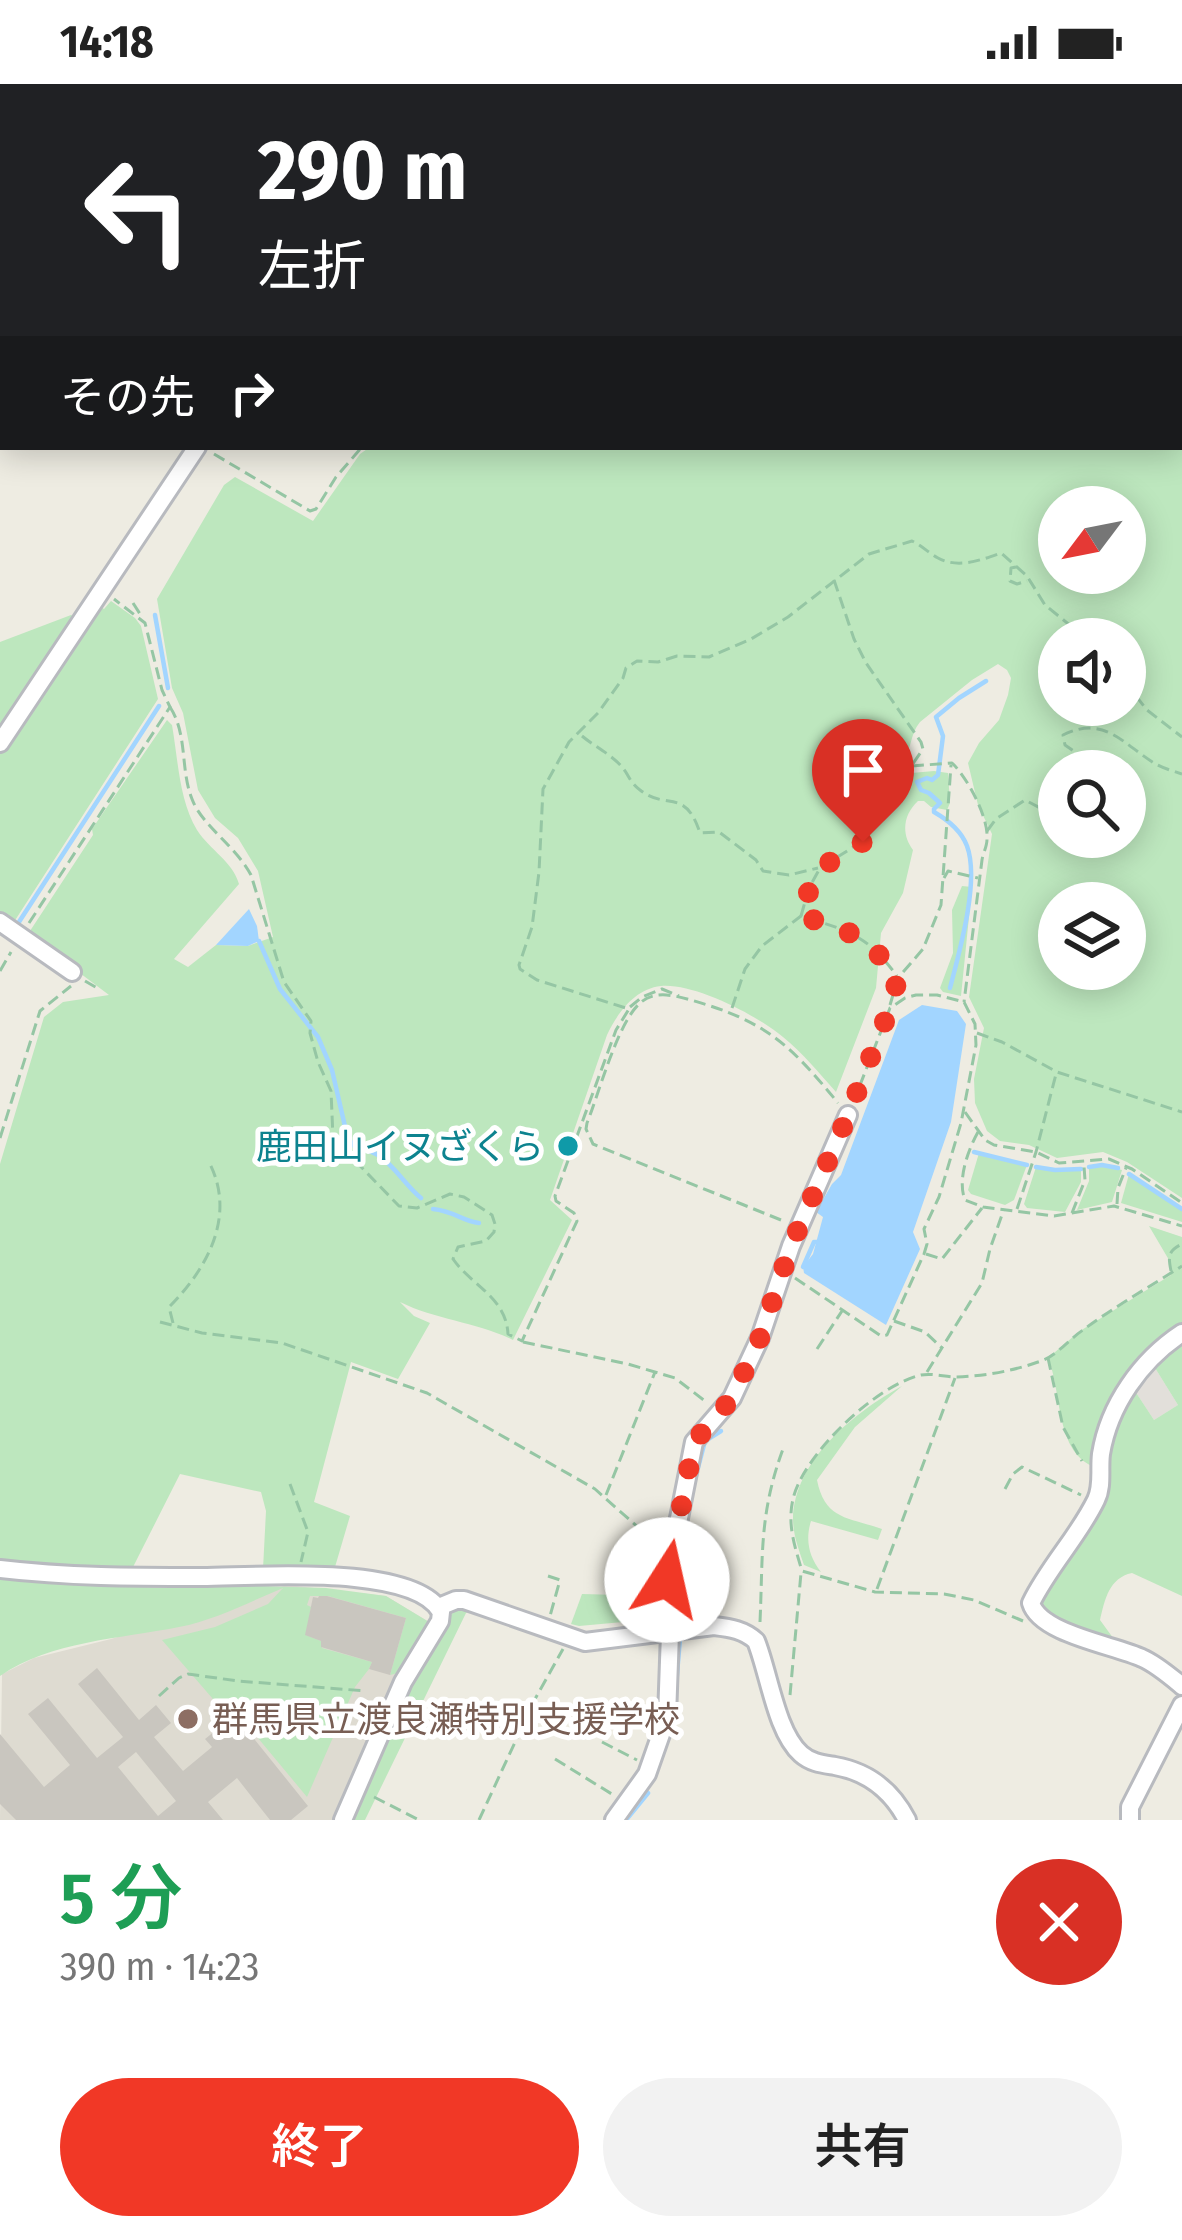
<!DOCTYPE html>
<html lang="ja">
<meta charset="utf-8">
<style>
body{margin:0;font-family:"Fira Sans Condensed","Noto Sans JP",sans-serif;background:#f2f2f2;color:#222;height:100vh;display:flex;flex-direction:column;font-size:45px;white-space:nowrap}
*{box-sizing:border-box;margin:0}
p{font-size:39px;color:#767676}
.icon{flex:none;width:66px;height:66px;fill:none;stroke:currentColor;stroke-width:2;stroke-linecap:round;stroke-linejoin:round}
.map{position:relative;height:1736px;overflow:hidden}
.drawer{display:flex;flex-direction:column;background:#fff;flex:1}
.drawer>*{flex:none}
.hud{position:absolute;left:0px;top:0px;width:1182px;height:366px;box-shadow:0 6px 30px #0003;background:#202124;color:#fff;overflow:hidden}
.needle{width:78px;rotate:238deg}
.buttons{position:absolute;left:1038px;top:402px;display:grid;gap:24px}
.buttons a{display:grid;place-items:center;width:108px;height:108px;border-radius:50%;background:#fff;box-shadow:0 6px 30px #0003;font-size:60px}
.pin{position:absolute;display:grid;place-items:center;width:102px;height:102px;color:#fff;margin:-123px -51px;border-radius:50% 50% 50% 0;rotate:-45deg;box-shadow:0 0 12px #0007}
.pin .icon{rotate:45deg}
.me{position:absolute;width:132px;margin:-66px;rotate:10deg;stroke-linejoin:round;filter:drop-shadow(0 0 9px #0008)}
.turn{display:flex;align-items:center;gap:42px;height:252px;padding:0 60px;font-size:54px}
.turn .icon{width:156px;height:156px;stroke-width:2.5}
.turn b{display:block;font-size:84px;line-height:102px}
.then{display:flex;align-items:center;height:114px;padding:0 60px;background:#0003;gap:24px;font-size:45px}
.round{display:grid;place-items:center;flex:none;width:126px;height:126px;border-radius:63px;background:#f2f2f2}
.summary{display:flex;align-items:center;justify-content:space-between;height:204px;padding:0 60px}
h1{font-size:72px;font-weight:600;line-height:90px;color:#1e9e55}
.action{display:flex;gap:24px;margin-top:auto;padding:24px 60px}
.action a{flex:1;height:138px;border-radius:72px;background:#f13826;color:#fff;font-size:48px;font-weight:600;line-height:138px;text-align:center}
.action a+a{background:#f2f2f2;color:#222}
.status{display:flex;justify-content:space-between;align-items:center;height:84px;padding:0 60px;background:#fff;direction:ltr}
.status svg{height:33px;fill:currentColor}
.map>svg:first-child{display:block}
.industrial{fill:#e2dfda}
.education{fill:#dedbd1}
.green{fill:#bde7be;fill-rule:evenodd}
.water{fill:#a2d5ff}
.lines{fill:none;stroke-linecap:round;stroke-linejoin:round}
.stream{stroke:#a2d5ff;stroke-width:4.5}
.building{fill:#c9c6bf;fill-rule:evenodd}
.minor-casing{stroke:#b8babf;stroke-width:22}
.major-casing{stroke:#f8cc52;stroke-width:27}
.path{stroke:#95c6a4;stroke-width:3;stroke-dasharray:12 6;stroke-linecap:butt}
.minor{stroke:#fff;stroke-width:16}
.major{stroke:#fff2a7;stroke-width:21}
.route{stroke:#f13826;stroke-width:21;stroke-dasharray:0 37.8}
.culture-dot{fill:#0f9aa8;stroke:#fff;stroke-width:4.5}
.education-dot{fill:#8d6e63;stroke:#fff;stroke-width:4.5}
.labels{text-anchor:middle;stroke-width:10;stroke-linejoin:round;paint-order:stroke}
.culture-label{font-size:36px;fill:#0d838f;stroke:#fff;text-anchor:end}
.education-label{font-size:36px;fill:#785e54;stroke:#fff;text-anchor:start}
</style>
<div class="status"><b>14:18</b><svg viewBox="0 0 49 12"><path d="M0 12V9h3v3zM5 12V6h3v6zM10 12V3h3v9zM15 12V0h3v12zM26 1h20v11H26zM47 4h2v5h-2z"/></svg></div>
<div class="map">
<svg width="1182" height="1736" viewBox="0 0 1182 1736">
<rect width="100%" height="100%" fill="#eeece2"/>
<!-- industrial -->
<path class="industrial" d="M1152,1279L1178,1321L1154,1336L1133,1304Z"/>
<!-- education -->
<path class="education" d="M287,1501L386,1512L429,1538L395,1592L334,1736H0L2,1590L34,1574L111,1555Z"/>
<!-- green -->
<g class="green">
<path d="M881,0H1075L1078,3H878Z"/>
<path d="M1182,130V1114L1127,1078L1103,1068L1057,1074L1029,1061L1000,1057L987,1047L975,1019L974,995L984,944L969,913L992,750L978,721L968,679L979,659L999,636L1008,611L1011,594L1007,586L998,580L972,596L920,638C908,653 914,667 897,682L900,690L934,687L948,689L950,719L947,726L931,723L924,717H918C903,731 901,750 913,766L903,809L881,849L876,904L836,1008C819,989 803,969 783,953C758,932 695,899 661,902C634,905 617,930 607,951L550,1116L572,1136L513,1256C477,1238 436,1236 400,1218L414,1232L430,1239L398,1295L351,1278L314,1418L350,1432L335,1483L263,1485L266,1427L261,1408L180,1390L133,1483L43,1481L0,1477V1080L44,933L63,918L109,911L28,850L93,751L92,745L167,636L172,641C178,675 179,716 197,746C210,766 233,778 239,800L174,875L188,883L216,861L248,862L273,853L258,787L238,754L215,734L198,706L183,629L172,604L157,515L224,401L235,393L313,437L360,370L370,363H1179V132ZM1059,423H1125V489H1059ZM1059,555H1125V621H1059ZM1059,687H1125V753H1059ZM1059,819H1125V885H1059Z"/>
<path d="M111,517L135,534L141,542L158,615L12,841L0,833V667L98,521L104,525Z"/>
<path d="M71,531L78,536L0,645V558Z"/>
<path d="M962,802L972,803L961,912L943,908L940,904L953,869L952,826Z"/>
<path d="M979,1069L1027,1081L1014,1116L1005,1121L971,1110L968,1106Z"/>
<path d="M1102,1081L1122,1086L1112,1118L1077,1126L1089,1097V1083Z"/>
<path d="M1036,1083L1055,1086L1081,1085V1098L1065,1128L1027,1124L1024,1120Z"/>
<path d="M1129,1090L1182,1125V1138L1121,1119Z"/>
<path d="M1149,1142L1182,1153V1244L1155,1262L1092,1382C1055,1365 1062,1307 1048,1274L1080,1247L1171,1191L1169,1176Z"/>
<path d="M1182,1255V1512L1132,1489C1109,1494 1105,1515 1100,1536L1116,1558L1090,1552L1040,1527V1516L1095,1429L1109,1400L1107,1371L1109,1355L1133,1304L1154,1336L1178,1321L1152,1279Z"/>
<path d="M902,1302L855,1343L817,1396C825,1436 848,1433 882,1445L878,1456L811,1437C805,1456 809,1473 821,1488L804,1481C799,1466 793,1451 793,1435C794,1376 855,1328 902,1302Z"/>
<path d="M0,1494L38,1499L170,1504L229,1501L326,1504L386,1512L429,1538L398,1589L390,1591L406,1534L328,1512H310L307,1521L311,1523L306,1551L321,1557L322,1564L372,1578L369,1585L355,1603L307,1713L238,1630L225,1629L162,1556L215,1543L268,1520L283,1504C249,1518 215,1536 179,1543C119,1555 51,1557 0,1592Z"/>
<path d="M582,1510L654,1512L657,1526L652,1533L645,1536L579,1542L571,1540Z"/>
<path d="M460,1522L563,1560L470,1527L466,1529L365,1736H350L409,1603L453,1528Z"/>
</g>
<!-- water -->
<g class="water">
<path d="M249,825L257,842L259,857L248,862L216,861Z"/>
<path d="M922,921L957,927L966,940L951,1038L913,1148L920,1165L886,1241L804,1189L803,1183L813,1170L823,1133L816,1128L832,1100L841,1091L899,936Z"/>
</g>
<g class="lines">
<!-- stream -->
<g class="stream">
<path d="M155,531L168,604"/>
<path d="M17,841L159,622"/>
<path d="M259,857L280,905L318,953L332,986L347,1051C357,1072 362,1061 378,1071C394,1081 406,1102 421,1114"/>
<path d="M950,904C959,869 980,797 967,762C961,746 948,736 934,728V725L940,719L929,709L921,706L917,698L927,694L932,696L938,691L943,652L936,633L959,614L986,597"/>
<path d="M974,1068L1027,1081"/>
<path d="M1036,1083L1055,1086L1081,1085"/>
<path d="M1089,1083L1102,1081L1118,1084"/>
<path d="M1129,1090L1182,1125"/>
<path d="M433,1125C454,1127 462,1137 479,1139"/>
<path d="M803,1183L814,1158H817"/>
<path d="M693,1403L705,1357L721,1347"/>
<path d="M676,1514L678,1526"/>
<path d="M676,1602L680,1554"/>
<path d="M626,1736L648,1709"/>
</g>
</g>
<!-- building -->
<g class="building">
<path d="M319,1512H327L406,1534L390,1591L369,1585L372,1578L321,1563V1557L305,1551L313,1513L318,1514Z"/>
<path d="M97,1584L139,1636L156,1621L171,1639L154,1653L183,1687L212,1663L205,1655L235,1631L308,1722L291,1736H270L237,1694L208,1718L223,1736H16L0,1720V1650L44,1703L70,1681L28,1630L48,1614L97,1674L123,1653L78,1600ZM136,1668L176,1717L158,1732L118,1683Z"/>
</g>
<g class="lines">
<defs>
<g id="minor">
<path d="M448,3L450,0"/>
<path d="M0,142L3,145"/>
<path d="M0,659L197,363"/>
<path d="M0,838L72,888"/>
<path d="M1182,1249C1141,1276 1109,1321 1101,1370C1099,1386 1103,1402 1096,1416C1078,1453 1049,1482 1031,1519C1040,1550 1114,1561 1142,1574C1156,1580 1170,1592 1182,1602"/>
<path d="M0,1485C67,1493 135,1493 202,1493C254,1493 413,1479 441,1528L440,1537L403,1598L343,1736"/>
<path d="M439,1523L456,1516H464L585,1558L714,1542C731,1544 744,1546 756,1557C769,1589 776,1648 801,1670C811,1679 823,1680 835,1682C869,1688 892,1707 907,1736"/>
<path d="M614,1736L647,1690L667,1633L670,1549L667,1495L694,1358L732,1314L760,1254L791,1162L848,1031"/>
<path d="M1130,1736V1723L1182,1621"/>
</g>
<g id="major">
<path d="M304,3L306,0"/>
<path d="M0,313L3,309"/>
</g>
</defs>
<!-- minor casing -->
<use href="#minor" class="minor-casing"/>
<!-- major casing -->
<use href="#major" class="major-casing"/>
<!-- path -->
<g class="path">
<path d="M699,3L700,0"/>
<path d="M214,370L310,427L316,425L336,393L362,363"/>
<path d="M1016,483L1011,484L1010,497L1017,500L1027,497"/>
<path d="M834,496L854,555L866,579L921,658L923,665L912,681"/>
<path d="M133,519L142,533"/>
<path d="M1125,598L1147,626L1182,653"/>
<path d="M170,623C188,651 180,685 192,715C202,742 235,761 251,791L284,898L311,937L310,949L318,978L331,1007L333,1054L399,1122L417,1124L450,1110L464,1113L492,1131L495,1140L494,1148L486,1157L458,1163L453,1175C472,1202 506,1213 508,1250L522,1257L577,1137L574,1129L556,1117L555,1112L616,946L629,925L537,896L520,885L519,881L532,843L539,788L543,705L569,658L598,629L623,594L626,584L637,577L658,578L677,572L709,573L751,555L788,533L869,470L912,457C922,462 929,469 938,474C958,485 981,476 1001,469L1027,492L1045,521L1087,555"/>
<path d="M582,652C594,662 612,671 622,683C629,691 630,699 640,706C667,727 685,703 700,749L719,748L756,776L763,787L789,791L818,784"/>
<path d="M1102,687L1065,661L1063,651C1104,631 1122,659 1154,679C1162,684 1173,687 1182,690"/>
<path d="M987,747L996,735L1025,716L1048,728L1052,743L1059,742"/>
<path d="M944,794L948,787L978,794"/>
<path d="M801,832L809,804L820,784L863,757L899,700L898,687L911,682L952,679C967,693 989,734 987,755C987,763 983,769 982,776L964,918"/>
<path d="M29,839L170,623L162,606L145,539L114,515"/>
<path d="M0,887L11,868"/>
<path d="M85,897L99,905"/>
<path d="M890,921L898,894L923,865L941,821L951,681"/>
<path d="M630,923L642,913L662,905L679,912"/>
<path d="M732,924L745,885L762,862L801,832C849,847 866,850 897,892"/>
<path d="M977,949L1002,958L1057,988L1182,1028"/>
<path d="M965,1028L985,1056L994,1061L1036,1068L1059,1079L1109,1075L1132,1085L1182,1119"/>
<path d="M978,1048C968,1066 957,1096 965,1116L983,1123L1054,1132L1114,1122L1182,1142"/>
<path d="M0,1054L40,927L71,902"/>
<path d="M1117,1120L1118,1104L1126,1084"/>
<path d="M1017,1125L1036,1068L1056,990"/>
<path d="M1072,1129L1085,1096L1084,1082"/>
<path d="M781,1136L593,1060L586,1045L587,1039C599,1009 617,941 639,920C653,906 673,911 691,916C765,937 790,960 838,1019"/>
<path d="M926,1170L942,1175L982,1124"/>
<path d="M1171,1187C1168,1172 1168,1167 1182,1160"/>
<path d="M795,1194L881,1252L887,1251L924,1170L927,1160L924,1145L939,1113L961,1039L976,961L975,940L964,918L937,911H916L905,914L890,924L855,1014"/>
<path d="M894,1237L925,1248L942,1264"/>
<path d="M160,1238L202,1249L282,1259L427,1309L595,1405L659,1462"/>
<path d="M173,1239L169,1223C207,1185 236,1133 210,1080"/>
<path d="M523,1258L628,1280L675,1294L705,1317"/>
<path d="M817,1265L842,1227"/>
<path d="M1048,1274L1063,1343L1082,1377"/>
<path d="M927,1288L982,1199L990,1165L1004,1125"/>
<path d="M290,1400L308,1448L301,1478"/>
<path d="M1005,1405L1013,1390L1022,1383L1081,1411"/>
<path d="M606,1411L655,1288"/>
<path d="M548,1492L560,1496L550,1532"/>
<path d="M877,1505L955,1294"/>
<path d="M1023,1537L974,1516L944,1510L875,1508L802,1487C795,1463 787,1441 793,1415C803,1371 876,1301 921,1291C933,1289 945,1293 957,1293C984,1292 1013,1287 1038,1278C1056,1273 1068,1256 1083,1246C1114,1223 1151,1202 1182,1182"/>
<path d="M760,1538C763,1472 759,1430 783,1365"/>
<path d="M790,1611L801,1489"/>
<path d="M159,1612L179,1594L188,1590L238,1597L366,1607"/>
<path d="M602,1658L637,1676"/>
<path d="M555,1675L615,1712"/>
<path d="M374,1713L419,1736"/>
<path d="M479,1736L535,1615L563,1565"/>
</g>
<!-- minor -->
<use href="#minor" class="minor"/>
<!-- major -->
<use href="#major" class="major"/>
</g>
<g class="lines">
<!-- route -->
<path class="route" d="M667,1496L694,1358L732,1314L760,1254L791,1162L848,1031L890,924L898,894C866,851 851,847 801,832C815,783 820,783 863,758"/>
</g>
<!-- markers -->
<circle class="culture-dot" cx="568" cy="1062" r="12"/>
<circle class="education-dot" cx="188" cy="1635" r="12"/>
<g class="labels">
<!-- culture labels -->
<g class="culture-label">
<text x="544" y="1075">鹿田山イヌざくら</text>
</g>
<!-- education labels -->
<g class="education-label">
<text x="212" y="1648">群馬県立渡良瀬特別支援学校</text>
</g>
</g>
</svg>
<div class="buttons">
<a><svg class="needle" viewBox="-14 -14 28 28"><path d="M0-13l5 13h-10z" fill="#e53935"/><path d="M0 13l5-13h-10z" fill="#767676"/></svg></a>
<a><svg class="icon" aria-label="sound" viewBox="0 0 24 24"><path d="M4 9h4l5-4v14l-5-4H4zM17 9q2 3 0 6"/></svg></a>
<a><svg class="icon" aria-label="search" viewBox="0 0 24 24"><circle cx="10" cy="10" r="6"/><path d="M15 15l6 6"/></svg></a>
<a><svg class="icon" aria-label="layers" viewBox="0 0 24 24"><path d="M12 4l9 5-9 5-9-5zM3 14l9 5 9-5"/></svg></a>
</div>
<div class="pin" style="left:863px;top:758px;background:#d93025"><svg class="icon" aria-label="arrive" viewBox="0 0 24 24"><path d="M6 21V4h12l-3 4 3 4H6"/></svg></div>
<svg class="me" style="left:667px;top:1496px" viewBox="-20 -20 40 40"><circle r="19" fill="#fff"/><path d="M0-13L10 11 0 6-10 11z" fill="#f13826"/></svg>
<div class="hud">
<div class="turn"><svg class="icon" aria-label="left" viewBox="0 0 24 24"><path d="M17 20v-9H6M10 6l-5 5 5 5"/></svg><div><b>290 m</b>左折</div></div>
<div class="then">その先<svg class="icon" aria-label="right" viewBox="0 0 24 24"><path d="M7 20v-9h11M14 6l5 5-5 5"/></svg></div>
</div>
</div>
<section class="drawer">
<div class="summary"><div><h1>5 分</h1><p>390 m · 14:23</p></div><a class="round" style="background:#d93025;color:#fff"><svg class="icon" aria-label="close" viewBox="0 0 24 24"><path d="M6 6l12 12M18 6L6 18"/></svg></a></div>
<div class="action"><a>終了</a><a>共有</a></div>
</section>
